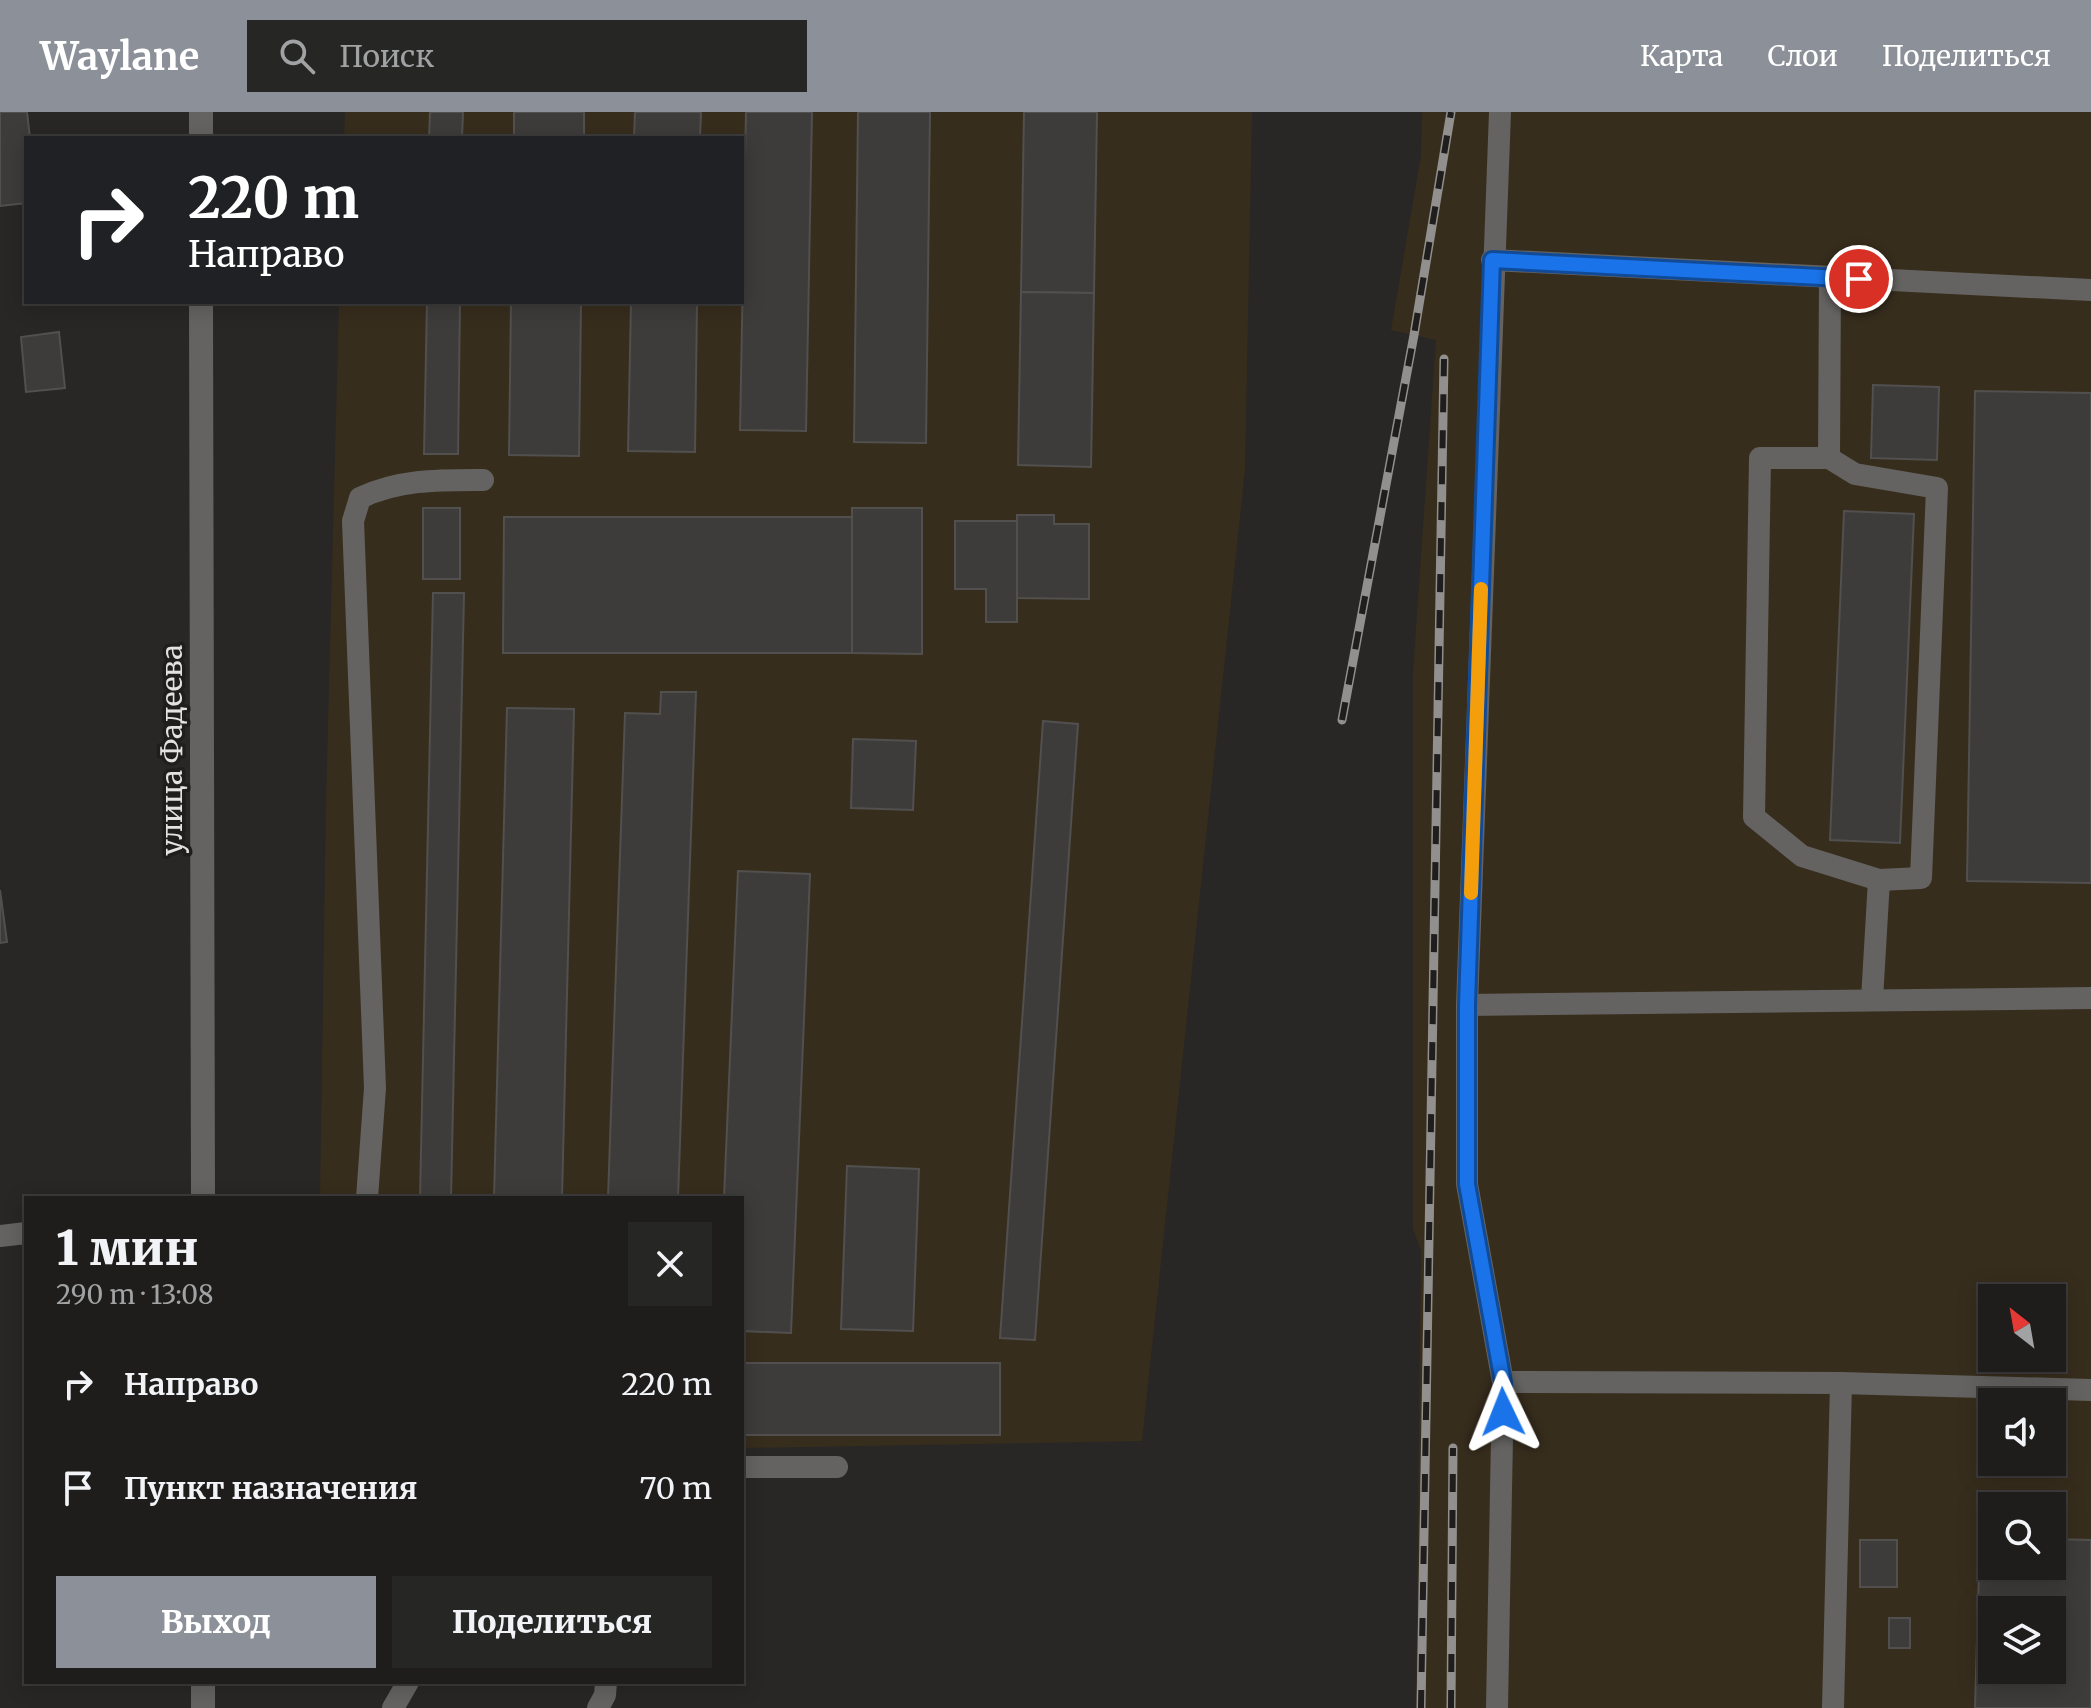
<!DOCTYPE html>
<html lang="ru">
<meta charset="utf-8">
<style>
body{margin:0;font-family:Merriweather,serif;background:#262625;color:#f1f3f6;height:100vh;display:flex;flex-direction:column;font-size:30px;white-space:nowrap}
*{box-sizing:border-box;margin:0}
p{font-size:26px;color:#a1a2a3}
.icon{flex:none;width:44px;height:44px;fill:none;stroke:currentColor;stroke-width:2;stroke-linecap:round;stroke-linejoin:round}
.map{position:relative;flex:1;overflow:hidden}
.panel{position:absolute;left:24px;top:1084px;width:720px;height:488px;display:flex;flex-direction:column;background:#1e1d1c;border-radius:0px;box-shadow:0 4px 20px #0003,0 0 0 2px #3c3b3b}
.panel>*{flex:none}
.hud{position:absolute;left:24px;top:24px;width:720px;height:168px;border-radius:0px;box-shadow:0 4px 20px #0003,0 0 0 2px #3c3b3b;background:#202124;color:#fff;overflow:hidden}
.needle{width:52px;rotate:329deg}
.tools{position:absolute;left:1978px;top:1172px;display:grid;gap:16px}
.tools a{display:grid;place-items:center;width:88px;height:88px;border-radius:0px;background:#1e1d1c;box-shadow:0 4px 20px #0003,0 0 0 2px #3c3b3b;font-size:40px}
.pin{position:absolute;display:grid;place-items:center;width:68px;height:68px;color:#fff;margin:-34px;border:4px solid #fff;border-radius:50%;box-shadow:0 2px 8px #0007}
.me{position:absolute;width:88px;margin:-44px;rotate:358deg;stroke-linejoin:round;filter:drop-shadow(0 0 6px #0008)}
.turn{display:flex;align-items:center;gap:28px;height:168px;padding:0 32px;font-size:36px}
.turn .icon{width:104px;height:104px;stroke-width:2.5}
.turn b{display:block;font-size:56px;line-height:68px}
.round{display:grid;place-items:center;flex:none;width:84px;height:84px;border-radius:0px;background:#262625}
.summary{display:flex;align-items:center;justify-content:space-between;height:136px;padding:0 32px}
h1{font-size:48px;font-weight:800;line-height:60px}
.primary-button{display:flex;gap:16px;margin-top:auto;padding:16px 32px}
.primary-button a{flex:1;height:92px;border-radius:0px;background:#8c9099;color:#fff;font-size:32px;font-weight:800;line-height:92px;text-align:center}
.primary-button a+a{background:#262625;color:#f1f3f6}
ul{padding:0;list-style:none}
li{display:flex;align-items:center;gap:24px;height:104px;padding:0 32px}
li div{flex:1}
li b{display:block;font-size:30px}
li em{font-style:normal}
header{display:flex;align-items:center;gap:48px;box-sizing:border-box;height:112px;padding:0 40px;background:#8c9099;color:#fff}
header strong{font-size:38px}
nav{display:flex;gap:44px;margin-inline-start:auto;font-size:28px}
.search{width:560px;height:72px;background:#262625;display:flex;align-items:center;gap:20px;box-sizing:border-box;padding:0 28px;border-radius:0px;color:#a1a2a3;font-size:30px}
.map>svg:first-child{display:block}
.industrial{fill:#372d1d;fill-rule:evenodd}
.building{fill:#3d3c3a;stroke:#51504e;stroke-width:2;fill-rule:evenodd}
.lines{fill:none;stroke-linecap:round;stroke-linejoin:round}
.lane{stroke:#646361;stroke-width:22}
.street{stroke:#646361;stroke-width:24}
.rail-casing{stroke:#91908e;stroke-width:9}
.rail{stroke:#1f1e1c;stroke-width:6;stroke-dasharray:18;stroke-linecap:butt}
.route-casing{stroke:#114b97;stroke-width:20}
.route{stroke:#1a73e8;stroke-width:14}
.slow{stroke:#f59e0b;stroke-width:14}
.labels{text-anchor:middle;stroke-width:7;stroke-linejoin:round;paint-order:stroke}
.street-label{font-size:28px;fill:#e3e2e0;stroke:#1f1e1c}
</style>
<header>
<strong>Waylane</strong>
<div class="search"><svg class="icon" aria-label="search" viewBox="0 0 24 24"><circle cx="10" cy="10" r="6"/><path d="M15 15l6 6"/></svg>Поиск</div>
<nav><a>Карта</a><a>Слои</a><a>Поделиться</a></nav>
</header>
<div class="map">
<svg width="2091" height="1596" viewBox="0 0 2091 1596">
<rect width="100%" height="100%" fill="#282725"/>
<!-- industrial -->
<g class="industrial">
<path d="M345,0H1252L1245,357L1142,1329L742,1336V1086H320L326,690L339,190H742V26H344Z"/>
<path d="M1422,0H2091V1596H1416L1421,1139L1413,1117V561L1436,228L1391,218L1421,44ZM1992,1186H2052V1246H1992ZM1992,1290H2052V1350H1992ZM1992,1394H2052V1454H1992ZM1992,1498H2052V1558H1992Z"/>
</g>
<!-- building -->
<g class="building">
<path d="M0,0H27L30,26H26V91L0,94Z"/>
<path d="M430,0H463L462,26H429Z"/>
<rect x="514" y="0" width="70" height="26"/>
<path d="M635,0H701L700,26H634Z"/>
<path d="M746,0H812L806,319L740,318Z"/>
<path d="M858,0H930L926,331L854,330Z"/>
<path d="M1024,0H1097L1094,181L1021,180Z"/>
<path d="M1021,180L1094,181L1091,355L1018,353Z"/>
<path d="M427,190H460L458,342H424Z"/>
<path d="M511,190H581L579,344L509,343Z"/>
<path d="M631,190H697L695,340L628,339Z"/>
<path d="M59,220L65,276L26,280L21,225Z"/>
<path d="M1873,273L1939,275L1937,348L1871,346Z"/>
<path d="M1975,279L2091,281V771L1967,769Z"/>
<rect x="423" y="396" width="37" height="71"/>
<path d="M852,396H922V542L852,541Z"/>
<path d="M1844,399L1914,402L1900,731L1830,728Z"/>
<path d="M1017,403H1054V412H1089V487L1017,486Z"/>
<path d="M504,405H852V541H503Z"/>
<path d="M955,409H1017V510H986V477H955Z"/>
<path d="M433,481H464L451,1086H420Z"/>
<path d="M661,580H696L678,1086H608L625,601L660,602Z"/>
<path d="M507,596L574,597L562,1086H494Z"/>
<path d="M1043,609L1078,612L1035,1228L1000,1226Z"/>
<path d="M853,627L916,629L913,698L851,696Z"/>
<path d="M738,759L810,762L791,1221L742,1219V1086H724Z"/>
<path d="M0,778L7,830L0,831Z"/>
<path d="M847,1054L919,1057L913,1219L841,1217Z"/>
<rect x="742" y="1251" width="258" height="72"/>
<path d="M1980,1425L1992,1426V1454H2052V1427L2091,1428V1596H1975ZM1992,1498H2052V1558H1992Z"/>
<rect x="1860" y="1428" width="37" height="47"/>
<rect x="1889" y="1506" width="21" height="30"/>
</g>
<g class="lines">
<!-- lane -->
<g class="lane">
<path d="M1492,148L2091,178"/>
<path d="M1760,346H1829L1855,362L1937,376L1921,766L1879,768L1802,744L1754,705Z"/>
<path d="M1829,346L1830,165"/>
<path d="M1872,887L1879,768"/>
<path d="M1467,893L2091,886"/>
<path d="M367,1086L375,976L353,409L360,386C399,367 441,368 483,368"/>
<path d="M0,1124L26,1121"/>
<path d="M1503,1270L1841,1271L2091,1278"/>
<path d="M742,1355H837"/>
<path d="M393,1596L408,1570"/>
<path d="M598,1596L605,1583L606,1570"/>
<path d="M1497,1596L1503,1270L1467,1072V893L1500,0"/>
<path d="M1833,1596L1841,1271"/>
</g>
<!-- street -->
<g class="street">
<path d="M201,0V26"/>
<path d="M201,190L203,1086"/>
<path d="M203,1570V1596"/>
</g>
<defs>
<g id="rail">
<path d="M1342,608L1414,223L1451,0"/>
<path d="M1421,1596L1444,247"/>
<path d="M1451,1596L1453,1336"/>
</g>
</defs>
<!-- rail casing -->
<use href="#rail" class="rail-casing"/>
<!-- rail -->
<use href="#rail" class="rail"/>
</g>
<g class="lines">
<defs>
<path id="route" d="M1503,1300V1270L1467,1072V893L1492,148L1859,167"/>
</defs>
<!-- route casing -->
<use href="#route" class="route-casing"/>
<!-- route -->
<use href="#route" class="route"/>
<!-- slow -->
<path class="slow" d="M1471,781L1481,477"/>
</g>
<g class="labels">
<!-- street labels -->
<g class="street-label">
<text transform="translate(172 638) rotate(-90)" y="10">улица Фадеева</text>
</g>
</g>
</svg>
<div class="tools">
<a><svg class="needle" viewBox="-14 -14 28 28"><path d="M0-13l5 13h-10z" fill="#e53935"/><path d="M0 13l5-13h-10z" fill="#a1a2a3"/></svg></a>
<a><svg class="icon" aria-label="sound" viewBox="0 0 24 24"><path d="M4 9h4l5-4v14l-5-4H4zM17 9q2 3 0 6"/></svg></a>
<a><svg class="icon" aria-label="search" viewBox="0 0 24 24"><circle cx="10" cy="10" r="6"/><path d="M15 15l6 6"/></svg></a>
<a><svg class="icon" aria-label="layers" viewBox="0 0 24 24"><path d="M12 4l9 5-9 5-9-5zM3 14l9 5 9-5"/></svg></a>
</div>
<div class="pin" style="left:1859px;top:167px;background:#d93025"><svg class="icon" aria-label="arrive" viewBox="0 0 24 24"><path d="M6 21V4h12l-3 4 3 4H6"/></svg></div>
<svg class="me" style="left:1503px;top:1300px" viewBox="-20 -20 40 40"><path d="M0-17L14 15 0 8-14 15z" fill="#1a73e8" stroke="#fff" stroke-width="4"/></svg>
<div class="hud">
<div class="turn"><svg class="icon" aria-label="right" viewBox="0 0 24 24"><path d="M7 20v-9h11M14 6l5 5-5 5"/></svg><div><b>220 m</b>Направо</div></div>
</div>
<section class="panel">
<div class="summary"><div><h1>1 мин</h1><p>290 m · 13:08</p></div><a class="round"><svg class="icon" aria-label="close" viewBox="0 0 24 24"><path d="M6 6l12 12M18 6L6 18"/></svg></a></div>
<ul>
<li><svg class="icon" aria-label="right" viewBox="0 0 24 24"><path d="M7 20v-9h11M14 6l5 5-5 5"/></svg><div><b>Направо</b></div><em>220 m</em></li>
<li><svg class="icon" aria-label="arrive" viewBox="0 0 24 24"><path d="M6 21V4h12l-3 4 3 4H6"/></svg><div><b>Пункт назначения</b></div><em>70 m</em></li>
</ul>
<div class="primary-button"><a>Выход</a><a>Поделиться</a></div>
</section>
</div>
